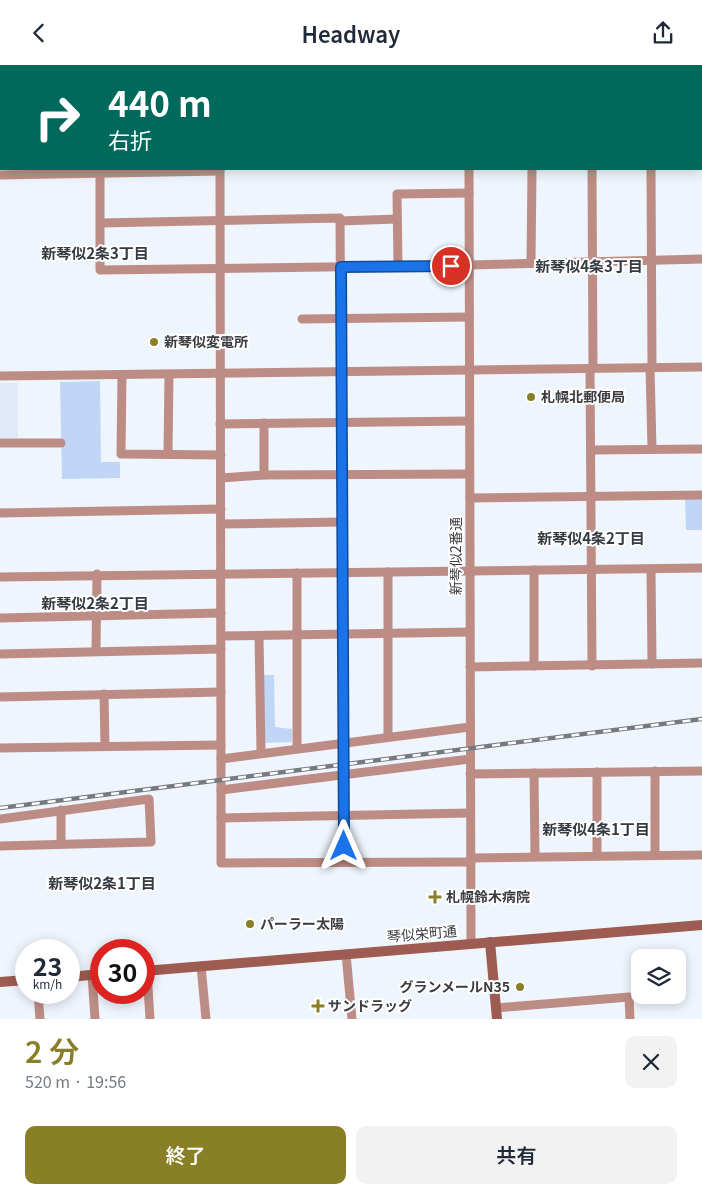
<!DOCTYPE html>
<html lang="ja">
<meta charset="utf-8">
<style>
body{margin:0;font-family:Georgia,"Noto Sans JP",serif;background:#f2f2f3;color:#1f2937;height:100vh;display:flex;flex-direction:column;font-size:19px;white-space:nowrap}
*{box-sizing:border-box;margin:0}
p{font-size:16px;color:#747a83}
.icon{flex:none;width:28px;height:28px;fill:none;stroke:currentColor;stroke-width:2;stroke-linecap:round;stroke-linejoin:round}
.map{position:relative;height:954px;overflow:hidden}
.sheet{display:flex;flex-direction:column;background:#fff;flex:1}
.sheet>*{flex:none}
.guide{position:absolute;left:0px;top:0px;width:702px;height:105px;box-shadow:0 2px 12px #0003;background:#00695c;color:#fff;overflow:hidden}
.tools{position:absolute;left:631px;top:884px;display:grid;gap:10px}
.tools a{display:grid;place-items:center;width:55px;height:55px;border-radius:10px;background:#fff;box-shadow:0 2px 12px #0003;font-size:25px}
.speed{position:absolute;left:15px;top:874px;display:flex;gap:10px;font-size:25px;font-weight:700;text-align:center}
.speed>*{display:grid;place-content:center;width:65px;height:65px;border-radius:50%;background:#fff;box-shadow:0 2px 12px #0003;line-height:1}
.speed small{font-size:12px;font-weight:400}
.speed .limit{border:8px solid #d22;background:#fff;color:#111}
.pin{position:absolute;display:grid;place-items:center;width:42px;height:42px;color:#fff;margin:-21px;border:2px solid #fff;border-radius:50%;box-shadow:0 1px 5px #0007}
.me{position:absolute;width:55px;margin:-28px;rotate:0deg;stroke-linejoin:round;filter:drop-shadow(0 0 4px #0008)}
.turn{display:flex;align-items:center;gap:18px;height:105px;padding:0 25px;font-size:22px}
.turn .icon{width:65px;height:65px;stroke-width:2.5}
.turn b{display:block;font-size:35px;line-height:42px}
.round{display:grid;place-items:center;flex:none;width:52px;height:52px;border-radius:10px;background:#f2f2f3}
.headline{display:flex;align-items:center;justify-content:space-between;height:85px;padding:0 25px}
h1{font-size:30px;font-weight:600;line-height:38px;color:#897f26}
.cta{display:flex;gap:10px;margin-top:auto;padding:10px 25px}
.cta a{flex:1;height:58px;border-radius:10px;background:#897f26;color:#fff;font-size:20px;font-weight:600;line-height:58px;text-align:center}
.cta a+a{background:#f2f2f3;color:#1f2937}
header{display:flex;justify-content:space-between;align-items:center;height:65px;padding:0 25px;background:#fff;font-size:22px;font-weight:600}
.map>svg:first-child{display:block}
.built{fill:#e0e9f8}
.green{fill:#c0d6f6}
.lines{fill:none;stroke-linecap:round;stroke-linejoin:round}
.lane{stroke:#bd8d85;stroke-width:4.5}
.street{stroke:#bd8d85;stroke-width:9}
.secondary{stroke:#9d5b51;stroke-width:10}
.rail-casing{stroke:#76797f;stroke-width:4.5}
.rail{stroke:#fff;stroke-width:2.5;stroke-dasharray:8;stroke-linecap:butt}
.route-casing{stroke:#114b97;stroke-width:12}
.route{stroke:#1a73e8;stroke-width:9}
.poi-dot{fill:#897f26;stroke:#fff;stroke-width:2}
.labels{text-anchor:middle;stroke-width:4;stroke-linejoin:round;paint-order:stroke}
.poi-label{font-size:14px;font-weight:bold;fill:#3b3d41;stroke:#fff;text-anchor:start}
.street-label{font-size:14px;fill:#3b3d41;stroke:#fff}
.neighbourhood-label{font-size:15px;font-weight:bold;fill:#363a41;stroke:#fff}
</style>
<header><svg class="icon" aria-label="back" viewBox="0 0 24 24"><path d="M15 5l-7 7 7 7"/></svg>Headway<svg class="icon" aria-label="share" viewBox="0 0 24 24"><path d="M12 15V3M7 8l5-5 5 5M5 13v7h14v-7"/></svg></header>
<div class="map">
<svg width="702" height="954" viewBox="0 0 702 954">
<rect width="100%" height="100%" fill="#eff5fd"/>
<!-- built -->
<rect class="built" x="0" y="318" width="18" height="55"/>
<!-- green -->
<g class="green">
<path d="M100,316L101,397H120V413L62,414L60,317Z"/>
<path d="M685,433H702V465H686Z"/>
<path d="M264,610H274L275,662L292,664V677L264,678Z"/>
</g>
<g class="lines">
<!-- lane -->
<path class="lane" d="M701,35H702"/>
<!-- street -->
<g class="street">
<path d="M220,0V1"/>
<path d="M406,0V1"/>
<path d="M468,0V1"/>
<path d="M99,1V0"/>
<path d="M269,1V0"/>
<path d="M340,1V0"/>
<path d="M592,1V0"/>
<path d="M0,12H1"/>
<path d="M701,99H702"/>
<path d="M100,104V205L469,200L702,194"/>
<path d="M220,104L221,725"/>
<path d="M469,104L471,879"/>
<path d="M592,104L593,303"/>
<path d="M651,104L652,302"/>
<path d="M0,110L220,106"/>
<path d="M340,156L397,154"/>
<path d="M101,158L340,153L344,797"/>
<path d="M531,198L532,104"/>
<path d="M398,201L397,129L469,128"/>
<path d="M302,254L469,252"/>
<path d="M650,302L652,384"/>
<path d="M590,303L592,601"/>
<path d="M122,310L121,389L221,390"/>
<path d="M0,311L702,302"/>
<path d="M220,359L469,356"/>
<path d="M0,378H61"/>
<path d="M591,385L702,384"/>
<path d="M168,389L169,310"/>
<path d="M264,410V358"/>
<path d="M221,413L264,410L469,409"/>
<path d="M470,433L702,430"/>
<path d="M0,448L221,444"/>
<path d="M221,459L342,457"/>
<path d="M651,504L652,599"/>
<path d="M534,505V601"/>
<path d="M297,508V682"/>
<path d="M0,512L702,503"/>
<path d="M0,553L221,548"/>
<path d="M221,571L470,567"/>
<path d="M259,571L261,687"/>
<path d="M96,586L97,509"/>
<path d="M0,589L221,584"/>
<path d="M470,602L702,598"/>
<path d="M104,629L105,681"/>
<path d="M0,632L221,627"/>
<path d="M388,671V507"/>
<path d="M0,683L221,680"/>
<path d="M221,694L470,662"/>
<path d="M470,694L221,725V798L471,797"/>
<path d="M655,706V790"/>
<path d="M534,708L535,791"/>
<path d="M470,709L702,706"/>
<path d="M61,745V779"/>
<path d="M221,753L470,748"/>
<path d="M0,754L149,734L151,777L0,781"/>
<path d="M597,790V707"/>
<path d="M471,793L702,790"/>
<path d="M346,889L352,954"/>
<path d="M201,901L206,954"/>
<path d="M147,906L150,954"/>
<path d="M92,910L95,954"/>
<path d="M38,928L40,954"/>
<path d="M496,943L629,932L630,954"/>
</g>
<!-- secondary -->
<g class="secondary">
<path d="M490,877L497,954"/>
<path d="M144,906L702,860"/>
<path d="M69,912L101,909"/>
<path d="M0,917L26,915"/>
</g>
<defs>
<path id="rail" d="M0,743L702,654"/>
</defs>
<!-- rail casing -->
<use href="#rail" class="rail-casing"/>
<!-- rail -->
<use href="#rail" class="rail"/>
</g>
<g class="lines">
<defs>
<path id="route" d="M344,781L341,202L451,201"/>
</defs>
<!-- route casing -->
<use href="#route" class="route-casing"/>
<!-- route -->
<use href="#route" class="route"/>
</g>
<!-- markers -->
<g class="poi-dot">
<circle cx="154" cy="277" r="5"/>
<circle cx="531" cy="332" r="5"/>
<path d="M432.5 824.5h5v5h5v5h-5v5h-5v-5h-5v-5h5z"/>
<circle cx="250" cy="859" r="5"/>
<circle cx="520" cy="922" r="5"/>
<path d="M315.5 933.5h5v5h5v5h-5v5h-5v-5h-5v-5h5z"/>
</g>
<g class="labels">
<!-- poi labels -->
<g class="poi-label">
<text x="164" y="282">新琴似変電所</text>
<text x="541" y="337">札幌北郵便局</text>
<text x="446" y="837">札幌鈴木病院</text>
<text x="260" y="864">パーラー太陽</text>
<text x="510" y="927" text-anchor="end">グランメールN35</text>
<text x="328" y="946">サンドラッグ</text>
</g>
<!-- street labels -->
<g class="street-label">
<text transform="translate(456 491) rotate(-90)" y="5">新琴似2番通</text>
<text transform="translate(422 869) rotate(-5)" y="5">琴似栄町通</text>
</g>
<!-- neighbourhood labels -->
<g class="neighbourhood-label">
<text x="95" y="194">新琴似2条3丁目</text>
<text x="589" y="207">新琴似4条3丁目</text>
<text x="591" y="479">新琴似4条2丁目</text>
<text x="95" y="544">新琴似2条2丁目</text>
<text x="596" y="770">新琴似4条1丁目</text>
<text x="102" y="824">新琴似2条1丁目</text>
</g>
</g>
</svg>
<div class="tools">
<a><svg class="icon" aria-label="layers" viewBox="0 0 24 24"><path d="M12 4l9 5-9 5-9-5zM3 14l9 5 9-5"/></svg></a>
</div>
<div class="speed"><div>23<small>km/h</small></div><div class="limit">30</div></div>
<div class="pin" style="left:451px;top:201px;background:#d93025"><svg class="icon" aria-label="arrive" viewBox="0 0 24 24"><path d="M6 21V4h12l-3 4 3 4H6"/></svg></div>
<svg class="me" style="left:344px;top:781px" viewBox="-20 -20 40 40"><path d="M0-17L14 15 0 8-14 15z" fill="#1a73e8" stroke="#fff" stroke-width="4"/></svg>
<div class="guide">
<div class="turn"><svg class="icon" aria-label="right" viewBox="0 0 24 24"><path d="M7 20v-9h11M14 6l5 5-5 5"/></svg><div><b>440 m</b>右折</div></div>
</div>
</div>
<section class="sheet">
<div class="headline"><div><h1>2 分</h1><p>520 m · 19:56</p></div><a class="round"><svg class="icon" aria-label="close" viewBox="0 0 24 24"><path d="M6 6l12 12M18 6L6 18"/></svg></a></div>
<div class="cta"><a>終了</a><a>共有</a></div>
</section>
